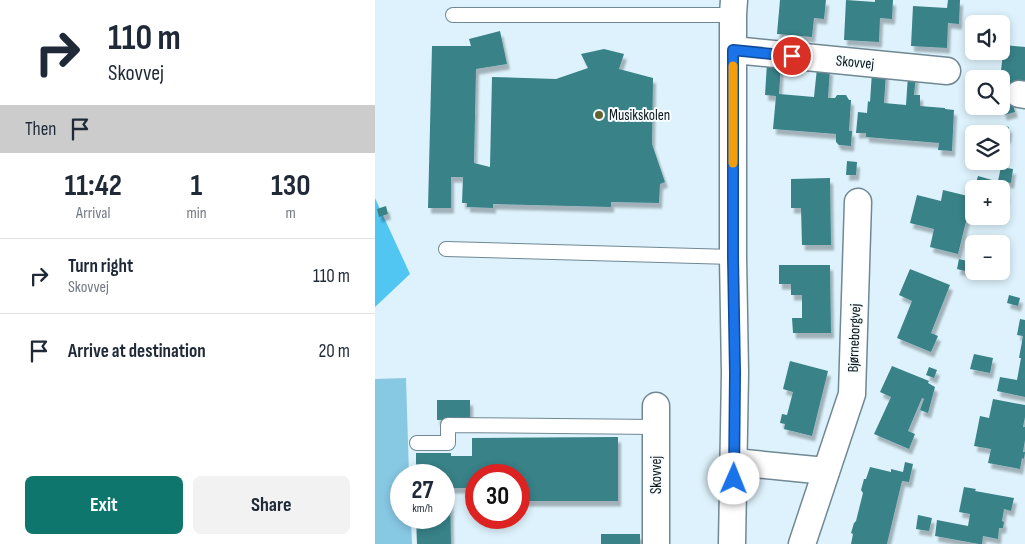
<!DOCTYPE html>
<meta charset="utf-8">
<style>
body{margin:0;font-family:"Sofia Sans Condensed",sans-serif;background:#f2f2f3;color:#1f2937;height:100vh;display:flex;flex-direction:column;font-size:19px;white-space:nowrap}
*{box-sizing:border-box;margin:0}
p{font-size:16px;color:#747a83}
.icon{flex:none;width:28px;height:28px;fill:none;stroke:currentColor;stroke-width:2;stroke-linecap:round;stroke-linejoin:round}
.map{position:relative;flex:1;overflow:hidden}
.drawer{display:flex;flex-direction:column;background:#fff;width:375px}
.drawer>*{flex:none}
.top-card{background:#fff;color:#1f2937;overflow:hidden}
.controls{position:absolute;left:590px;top:15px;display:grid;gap:10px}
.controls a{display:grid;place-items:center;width:45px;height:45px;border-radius:8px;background:#fff;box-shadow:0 2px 8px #0003;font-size:25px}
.speed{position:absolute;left:15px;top:464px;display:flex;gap:10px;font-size:25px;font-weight:700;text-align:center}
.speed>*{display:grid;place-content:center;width:65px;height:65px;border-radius:50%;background:#fff;box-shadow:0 2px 8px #0003;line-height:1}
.speed small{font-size:12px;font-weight:400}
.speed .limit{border:8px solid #d22;background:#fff;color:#111}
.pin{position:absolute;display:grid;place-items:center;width:42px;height:42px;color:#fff;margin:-21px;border:2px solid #fff;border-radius:50%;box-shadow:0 1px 5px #0007}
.me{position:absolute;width:55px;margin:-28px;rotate:1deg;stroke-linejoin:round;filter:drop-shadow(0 0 4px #0008)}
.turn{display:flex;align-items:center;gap:18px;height:105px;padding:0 25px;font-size:22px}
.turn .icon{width:65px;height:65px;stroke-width:2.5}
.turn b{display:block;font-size:35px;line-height:42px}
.then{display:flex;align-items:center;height:48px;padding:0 25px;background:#0003;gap:10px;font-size:19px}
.eta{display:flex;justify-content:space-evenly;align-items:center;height:85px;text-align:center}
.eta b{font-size:30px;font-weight:700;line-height:35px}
.cta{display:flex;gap:10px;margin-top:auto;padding:10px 25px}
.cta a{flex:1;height:58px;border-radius:8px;background:#0f766e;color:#fff;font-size:20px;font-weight:700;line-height:58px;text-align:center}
.cta a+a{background:#f2f2f3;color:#1f2937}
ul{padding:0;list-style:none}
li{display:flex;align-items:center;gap:15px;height:75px;padding:0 25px;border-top:1px solid #e0e1e3}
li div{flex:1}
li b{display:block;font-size:19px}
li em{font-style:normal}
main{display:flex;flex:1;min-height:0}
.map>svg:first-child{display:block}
.green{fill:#87c8e3}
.forest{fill:#51c6f2}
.building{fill:#398288;filter:url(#shadow)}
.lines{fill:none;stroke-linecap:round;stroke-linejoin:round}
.lane-casing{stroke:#6f8893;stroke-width:16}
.street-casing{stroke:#6f8893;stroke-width:29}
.lane{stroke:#fff;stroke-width:14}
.street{stroke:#fff;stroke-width:26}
.route-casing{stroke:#114b97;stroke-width:12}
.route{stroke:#1a73e8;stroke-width:9}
.slow{stroke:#f59e0b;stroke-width:9}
.poi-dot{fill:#616330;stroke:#f7fdff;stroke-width:2}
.labels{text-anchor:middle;stroke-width:4;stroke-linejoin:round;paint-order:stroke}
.street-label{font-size:15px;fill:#0d171b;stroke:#f7fdff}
.poi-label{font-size:15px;fill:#0d171b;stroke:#f7fdff;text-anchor:start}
</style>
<main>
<section class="drawer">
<div class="top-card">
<div class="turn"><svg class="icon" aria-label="right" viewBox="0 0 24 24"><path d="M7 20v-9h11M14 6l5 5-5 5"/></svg><div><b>110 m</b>Skovvej</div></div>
<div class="then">Then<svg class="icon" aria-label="arrive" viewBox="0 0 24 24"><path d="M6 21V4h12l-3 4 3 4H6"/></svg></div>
</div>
<div class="eta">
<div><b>11:42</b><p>Arrival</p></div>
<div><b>1</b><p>min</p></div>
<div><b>130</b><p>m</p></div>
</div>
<ul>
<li><svg class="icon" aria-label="right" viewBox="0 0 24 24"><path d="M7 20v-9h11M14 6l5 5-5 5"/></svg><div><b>Turn right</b><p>Skovvej</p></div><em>110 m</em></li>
<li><svg class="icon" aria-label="arrive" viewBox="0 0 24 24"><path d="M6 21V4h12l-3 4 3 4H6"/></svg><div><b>Arrive at destination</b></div><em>20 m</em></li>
</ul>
<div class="cta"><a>Exit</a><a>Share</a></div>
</section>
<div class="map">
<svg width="650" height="544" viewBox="0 0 650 544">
<defs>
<filter id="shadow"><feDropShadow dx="3" dy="5.5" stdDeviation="1" flood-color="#0004"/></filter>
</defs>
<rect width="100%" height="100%" fill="#ddf2fc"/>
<!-- green -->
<path class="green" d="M31,378L34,475H26V518H36L37,544H0V379Z"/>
<!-- forest -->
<path class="forest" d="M0,198L35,274L0,307Z"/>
<!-- building -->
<g class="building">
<path d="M405,0H451L449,19L439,18L437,37L402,34Z"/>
<path d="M471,0L500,2V0H518L517,19L505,18L504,42L469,40Z"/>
<path d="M573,0H585L584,24L573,23L572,48L536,46L538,6L572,8Z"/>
<path d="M125,31L132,64L101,69L99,163L115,167L117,77L181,79L213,68L206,54L229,49L249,54L244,69L278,78L277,144L290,182L285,184L284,203L236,202V207L118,204V208L92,207V203H87L88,177H76V208H53L57,46H96L94,39Z"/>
<path d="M629,45L650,47V86L626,83V79H625Z"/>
<path d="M392,63L406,64L404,94L439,97L442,68L455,69L453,98H460L462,95H471L474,100H476L474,131H477L476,146L464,145L461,142V134L398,129L401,96L390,95Z"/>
<path d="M497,72L511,73L509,103L531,105L533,75L541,76L539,95H545V106L570,108V109L579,110L577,151L563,150L564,143L491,137V133H481L483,112L492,113L493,101L495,102Z"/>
<path d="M637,102L640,112L629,115L626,105Z"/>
<path d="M624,125L634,127L633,138L626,137V134H623Z"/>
<path d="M472,161L482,162L481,175H471Z"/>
<path d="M626,167L638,169L636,183L623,181Z"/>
<path d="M603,176L617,180L615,187L601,183Z"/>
<path d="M455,178L456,245H427L426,208H416V179Z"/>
<path d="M568,190L597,197L583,254L555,247L559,229L535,223L542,195L566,201Z"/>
<path d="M626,191L632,193L629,207H626Z"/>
<path d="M11,206L13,214L4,217L2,209Z"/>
<path d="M584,259L592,261L590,271L582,269Z"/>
<path d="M404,265H455L456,333H418L417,318H427V295H416V284H404Z"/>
<path d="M535,269L575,285L556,333L563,336L556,352L522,338L537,301L524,295Z"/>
<path d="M634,295L645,298L643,306L632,303Z"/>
<path d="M645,319L650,320V397L622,391L625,377L642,380L646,358H644L648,336L642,335Z"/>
<path d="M599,354L618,358L615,373L595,369Z"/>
<path d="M415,361L453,371L437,436L409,429L410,424L405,423L407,414L412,415L418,392L408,389Z"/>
<path d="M517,366L554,381L553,383L560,387L553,413L545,410L549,399L547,398L533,431L540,434L534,449L499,434L516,397L505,392Z"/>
<path d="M554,367L562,370L559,378L551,375Z"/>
<path d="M618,399L650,405V417L648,427H650V440L648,452H650V453L649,459L647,458L645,469L613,463L616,449L599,446L605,416L614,418Z"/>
<path d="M62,400H95V419L62,420Z"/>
<path d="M243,437V501H144V475H101V502H98V488H75L76,544H42L41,518H69V475H41V453H76V456H97V438Z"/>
<path d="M530,462L538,464L534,482L527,481L512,544H476L478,534L476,533L479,523L481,521L488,493L486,490L489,479H491L495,467L516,472V469L528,472Z"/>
<path d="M589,487L601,489L600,491L639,498L636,511L629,509L627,521L629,522L628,528H624L623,539L608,536L607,544H604L560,536L562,520L593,526L595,514L584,512Z"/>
<path d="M543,515L557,518L554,531L541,529Z"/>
<rect x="226" y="534" width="39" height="10"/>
</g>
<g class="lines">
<defs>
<g id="lane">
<path d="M78,15H358"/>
<path d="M71,249L358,257"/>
<path d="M42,443H73V425L281,427"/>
</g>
<g id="street">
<path d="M359,50L572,71"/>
<path d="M644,94L650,95"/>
<path d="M281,406V544"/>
<path d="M359,462L451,471"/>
<path d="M357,544L360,373L358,257V15L359,0"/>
<path d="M427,544L477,394L483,202"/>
</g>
</defs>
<!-- lane casing -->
<use href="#lane" class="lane-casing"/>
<!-- street casing -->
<use href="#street" class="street-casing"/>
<!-- lane -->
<use href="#lane" class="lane"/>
<!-- street -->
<use href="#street" class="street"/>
</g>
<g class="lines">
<defs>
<path id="route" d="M359,479L360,373L358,257V50L417,56"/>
</defs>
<!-- route casing -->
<use href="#route" class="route-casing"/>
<!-- route -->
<use href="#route" class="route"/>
<!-- slow -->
<path class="slow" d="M358,163V66"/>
</g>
<!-- markers -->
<circle class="poi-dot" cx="224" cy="115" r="5"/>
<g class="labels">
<!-- street labels -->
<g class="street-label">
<text transform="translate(480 62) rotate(5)" y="5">Skovvej</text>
<text transform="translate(479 338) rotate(-88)" y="5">Bjørneborgvej</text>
<text transform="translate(281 475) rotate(-90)" y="5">Skovvej</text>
</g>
<!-- poi labels -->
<g class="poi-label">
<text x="234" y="120">Musikskolen</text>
</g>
</g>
</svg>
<div class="controls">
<a><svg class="icon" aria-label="sound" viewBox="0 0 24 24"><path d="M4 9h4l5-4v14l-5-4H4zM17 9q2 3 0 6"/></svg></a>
<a><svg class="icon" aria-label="search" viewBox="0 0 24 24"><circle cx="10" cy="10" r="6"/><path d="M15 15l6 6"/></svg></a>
<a><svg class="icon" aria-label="layers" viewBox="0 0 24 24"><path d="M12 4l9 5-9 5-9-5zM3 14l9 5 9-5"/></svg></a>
<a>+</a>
<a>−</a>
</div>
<div class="speed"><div>27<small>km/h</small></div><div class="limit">30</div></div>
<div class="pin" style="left:417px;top:56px;background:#d93025"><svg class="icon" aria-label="arrive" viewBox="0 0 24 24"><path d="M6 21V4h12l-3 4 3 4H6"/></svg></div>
<svg class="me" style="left:359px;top:479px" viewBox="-20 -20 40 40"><circle r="19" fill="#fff"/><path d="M0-13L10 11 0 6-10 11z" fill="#1a73e8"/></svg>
</div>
</main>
